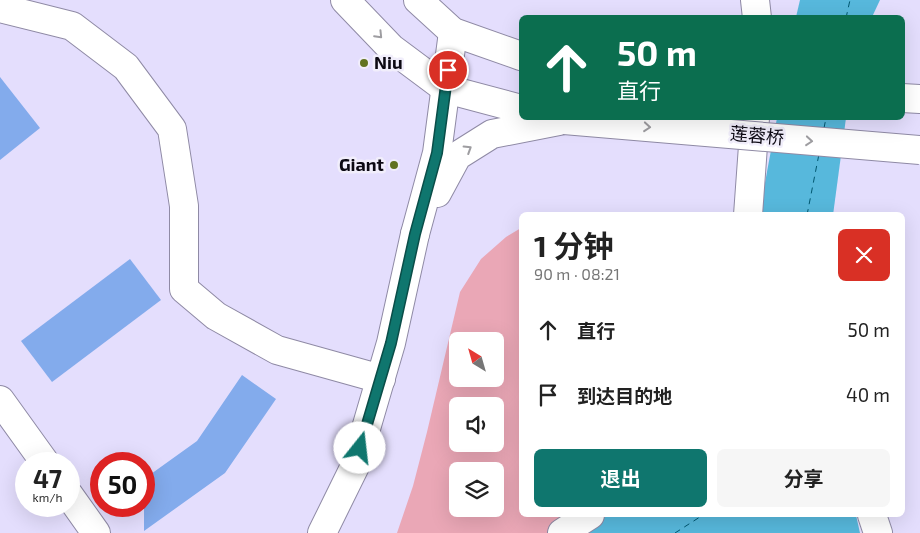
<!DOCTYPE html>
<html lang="zh">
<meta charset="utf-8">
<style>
body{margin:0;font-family:"Exo 2","Noto Sans SC",sans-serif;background:#f6f6f6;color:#222;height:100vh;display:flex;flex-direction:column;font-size:19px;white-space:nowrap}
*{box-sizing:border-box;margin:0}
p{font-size:16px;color:#767676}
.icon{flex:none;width:28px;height:28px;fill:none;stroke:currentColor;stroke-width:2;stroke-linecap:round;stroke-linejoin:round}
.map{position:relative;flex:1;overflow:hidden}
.drawer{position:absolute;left:519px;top:212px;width:386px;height:305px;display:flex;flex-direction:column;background:#fff;border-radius:8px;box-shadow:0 5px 20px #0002}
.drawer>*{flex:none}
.top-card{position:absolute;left:519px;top:15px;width:386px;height:105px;border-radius:8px;box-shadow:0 5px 20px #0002;background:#0b6e4f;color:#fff;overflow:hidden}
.needle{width:32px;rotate:323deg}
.buttons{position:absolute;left:449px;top:332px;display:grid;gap:10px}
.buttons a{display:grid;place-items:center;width:55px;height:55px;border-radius:8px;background:#fff;box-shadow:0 5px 20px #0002;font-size:25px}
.speed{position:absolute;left:15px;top:452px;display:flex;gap:10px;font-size:25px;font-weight:700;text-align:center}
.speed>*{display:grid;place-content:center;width:65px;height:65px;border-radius:50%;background:#fff;box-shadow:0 5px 20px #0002;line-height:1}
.speed small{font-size:12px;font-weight:400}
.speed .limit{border:8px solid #d22;background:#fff;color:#111}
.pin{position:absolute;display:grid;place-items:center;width:42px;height:42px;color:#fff;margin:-21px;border:2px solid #fff;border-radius:50%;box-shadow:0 1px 5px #0007}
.me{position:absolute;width:55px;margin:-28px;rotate:16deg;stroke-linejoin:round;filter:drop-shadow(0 0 4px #0008)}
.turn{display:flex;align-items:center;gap:18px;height:105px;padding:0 15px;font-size:22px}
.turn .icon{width:65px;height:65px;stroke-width:2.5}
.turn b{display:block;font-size:35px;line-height:42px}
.round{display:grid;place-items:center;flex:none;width:52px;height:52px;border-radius:8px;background:#f6f6f6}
.overview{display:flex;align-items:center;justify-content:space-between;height:85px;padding:0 15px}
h1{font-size:30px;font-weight:700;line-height:38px}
.button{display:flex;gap:10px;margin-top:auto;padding:10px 15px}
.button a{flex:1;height:58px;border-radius:8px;background:#0f766e;color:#fff;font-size:20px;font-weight:700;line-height:58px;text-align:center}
.button a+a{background:#f6f6f6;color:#222}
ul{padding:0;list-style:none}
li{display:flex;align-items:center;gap:15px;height:65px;padding:0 15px}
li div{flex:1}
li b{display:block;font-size:19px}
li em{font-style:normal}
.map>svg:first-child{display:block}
.green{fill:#eaa7b6;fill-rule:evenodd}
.water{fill:#57b8dc}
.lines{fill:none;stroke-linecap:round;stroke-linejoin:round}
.ferry{stroke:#005770;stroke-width:1;stroke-dasharray:6 5;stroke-linecap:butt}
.building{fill:#83abec}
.minor-casing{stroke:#8f8aa5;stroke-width:30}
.major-casing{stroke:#8f8aa5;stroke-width:30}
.minor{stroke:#fff;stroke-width:28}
.major{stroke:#fff;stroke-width:28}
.major-bridge-casing{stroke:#8f8aa5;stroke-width:30;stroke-linecap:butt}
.major-bridge{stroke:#fff;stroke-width:28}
.oneway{stroke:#9e9da1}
.route-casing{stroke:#0a4d48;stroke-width:12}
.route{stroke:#0f766e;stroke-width:9}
.poi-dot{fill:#627321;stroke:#f1eefb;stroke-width:2}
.labels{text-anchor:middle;stroke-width:5;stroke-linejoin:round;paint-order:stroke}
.poi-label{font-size:18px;font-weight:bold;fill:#0c0913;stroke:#f1eefb;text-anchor:start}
.street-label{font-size:18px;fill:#0c0913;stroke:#f1eefb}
</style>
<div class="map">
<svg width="920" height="533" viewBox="0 0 920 533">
<rect width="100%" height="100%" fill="#e4defd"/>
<!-- green -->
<path class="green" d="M521,228V515H608L581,533H397L413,486L427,432L460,292L481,259L506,237ZM458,341H495V379H458ZM458,406H495V444H458ZM458,471H495V509H458Z"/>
<!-- water -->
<g class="water">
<path d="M800,0H880L872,17H796Z"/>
<path d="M777,118H846L833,215H759Z"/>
<path d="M608,515H856L860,533H581Z"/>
</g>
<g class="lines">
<!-- ferry -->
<g class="ferry">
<path d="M846,18L850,0"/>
<path d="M824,128L826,118"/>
<path d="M807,215L819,154"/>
<path d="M675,533L703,515"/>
</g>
</g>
<!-- building -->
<g class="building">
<path d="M0,77L40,128L0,160Z"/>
<path d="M130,259L161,300L52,382L21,341Z"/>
<path d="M242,375L276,399L225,473L144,531V479L197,441Z"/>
</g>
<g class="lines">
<defs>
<g id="minor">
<path d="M755,0L757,18"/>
<path d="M0,8L72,26L126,67L172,129L184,206V289L216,316L277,350L381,379"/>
<path d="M437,193L457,156L492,134L564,120"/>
<path d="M748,215L755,118"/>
<path d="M415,234L437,153L453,32"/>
<path d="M0,400L46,464"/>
<path d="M69,495L96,533"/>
<path d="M872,515L878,533"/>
<path d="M562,533L590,515"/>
</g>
<g id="major">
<path d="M345,0L391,48L446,89L521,109"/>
<path d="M418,0L453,32L521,56"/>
<path d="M902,98L920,99"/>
<path d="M322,533L355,466L391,343L415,234"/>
</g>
</defs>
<!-- minor casing -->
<use href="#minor" class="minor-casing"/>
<!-- major casing -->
<use href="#major" class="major-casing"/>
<!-- minor -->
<use href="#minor" class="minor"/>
<!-- major -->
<use href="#major" class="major"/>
<defs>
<path id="major-bridge" d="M564,120L920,150"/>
</defs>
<!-- major-bridge casing -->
<use href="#major-bridge" class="major-bridge-casing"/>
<!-- major-bridge -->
<use href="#major-bridge" class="major-bridge"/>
</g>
<!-- one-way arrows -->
<defs><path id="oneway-chevron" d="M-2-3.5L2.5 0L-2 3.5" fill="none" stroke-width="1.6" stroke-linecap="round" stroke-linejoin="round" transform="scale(1.25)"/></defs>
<g class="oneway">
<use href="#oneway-chevron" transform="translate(379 35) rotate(46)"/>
<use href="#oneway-chevron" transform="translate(647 127) rotate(5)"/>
<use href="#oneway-chevron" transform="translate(809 141) rotate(5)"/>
<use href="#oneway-chevron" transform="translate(468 149) rotate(-32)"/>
</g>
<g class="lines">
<defs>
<path id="route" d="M360,448L391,343L415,234L437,153L448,70"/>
</defs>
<!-- route casing -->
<use href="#route" class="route-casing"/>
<!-- route -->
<use href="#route" class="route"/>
</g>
<!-- markers -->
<g class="poi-dot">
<circle cx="364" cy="63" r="5"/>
<circle cx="394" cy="165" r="5"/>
</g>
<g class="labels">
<!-- poi labels -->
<g class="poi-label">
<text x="374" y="69">Niu</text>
<text x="384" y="171" text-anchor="end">Giant</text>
</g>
<!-- street labels -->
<g class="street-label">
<text transform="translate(757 136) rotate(5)" y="6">莲蓉桥</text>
</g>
</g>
</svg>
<div class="buttons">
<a><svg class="needle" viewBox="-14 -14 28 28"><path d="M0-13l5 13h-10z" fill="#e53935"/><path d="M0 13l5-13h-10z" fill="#767676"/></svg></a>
<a><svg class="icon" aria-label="sound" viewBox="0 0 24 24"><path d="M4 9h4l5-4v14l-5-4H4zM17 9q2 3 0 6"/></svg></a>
<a><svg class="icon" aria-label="layers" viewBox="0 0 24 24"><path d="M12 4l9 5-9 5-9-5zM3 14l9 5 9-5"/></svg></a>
</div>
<div class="speed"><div>47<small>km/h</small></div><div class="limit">50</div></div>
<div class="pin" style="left:448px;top:70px;background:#d93025"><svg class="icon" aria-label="arrive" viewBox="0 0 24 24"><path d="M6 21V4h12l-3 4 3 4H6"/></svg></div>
<svg class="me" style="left:360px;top:448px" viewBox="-20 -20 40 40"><circle r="19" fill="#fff"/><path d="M0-13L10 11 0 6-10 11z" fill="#0f766e"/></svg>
<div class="top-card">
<div class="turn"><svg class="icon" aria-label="ahead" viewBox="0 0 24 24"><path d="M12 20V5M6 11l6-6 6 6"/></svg><div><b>50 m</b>直行</div></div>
</div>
<section class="drawer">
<div class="overview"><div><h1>1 分钟</h1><p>90 m · 08:21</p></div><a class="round" style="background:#d93025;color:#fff"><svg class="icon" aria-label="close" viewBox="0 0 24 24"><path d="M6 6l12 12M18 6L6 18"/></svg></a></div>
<ul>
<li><svg class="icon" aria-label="ahead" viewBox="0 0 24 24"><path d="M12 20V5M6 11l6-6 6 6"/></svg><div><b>直行</b></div><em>50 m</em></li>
<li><svg class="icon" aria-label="arrive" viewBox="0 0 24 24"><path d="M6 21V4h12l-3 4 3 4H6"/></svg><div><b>到达目的地</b></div><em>40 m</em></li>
</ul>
<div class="button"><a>退出</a><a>分享</a></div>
</section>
</div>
